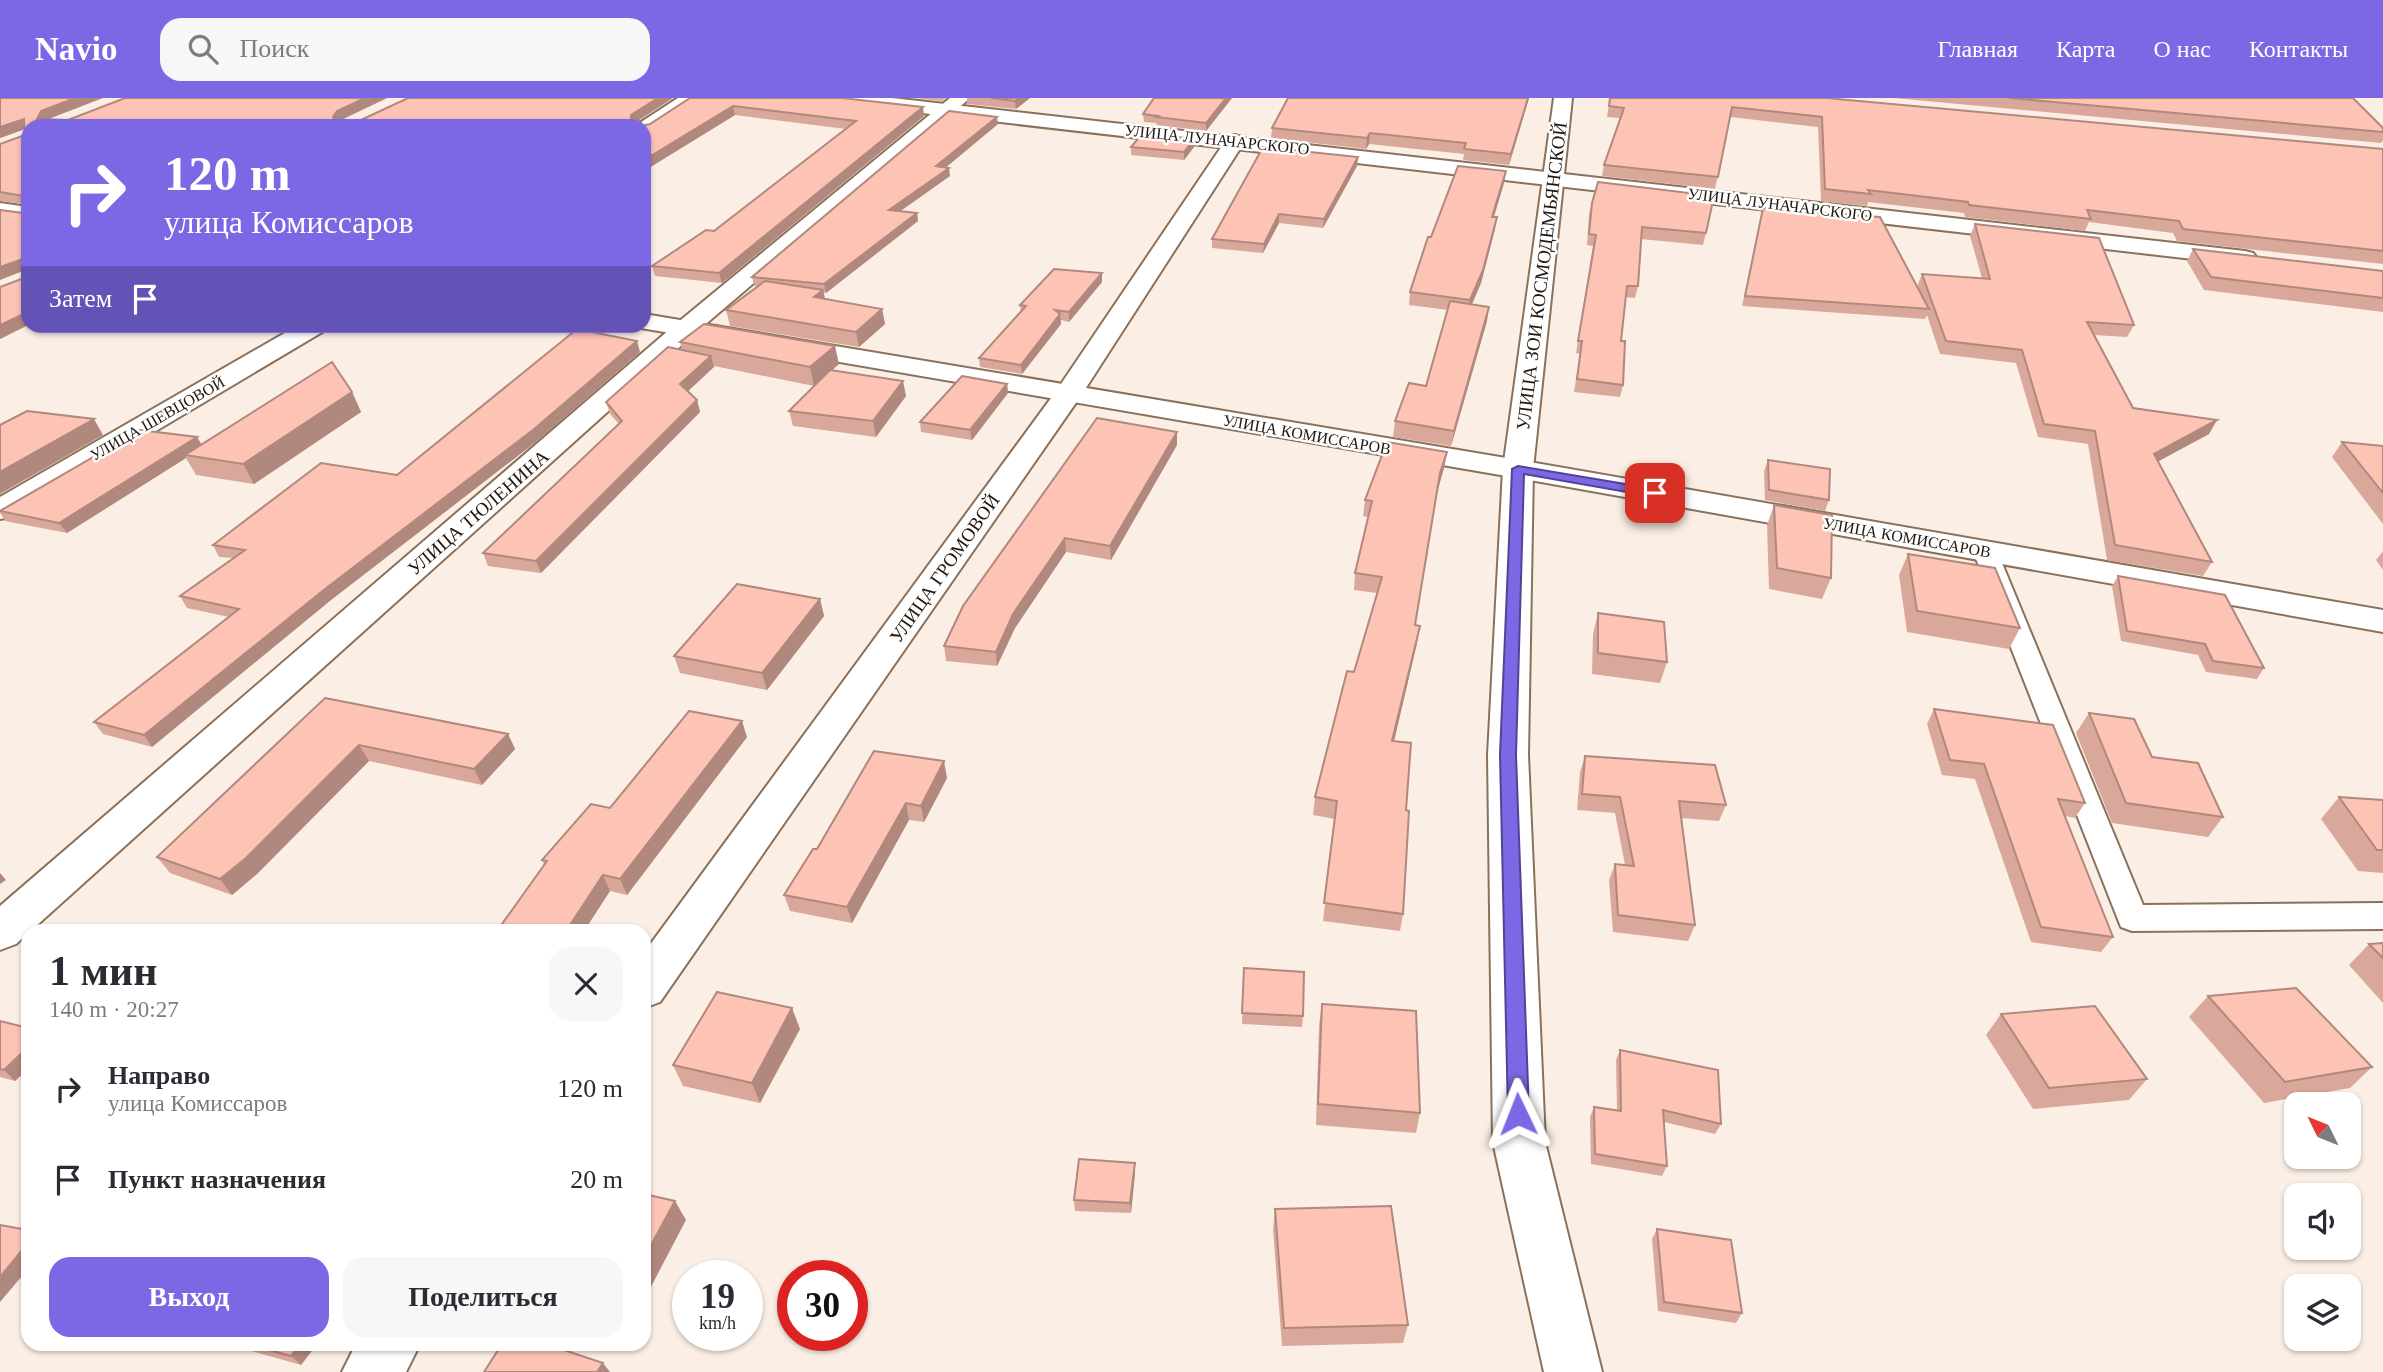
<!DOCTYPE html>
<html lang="ru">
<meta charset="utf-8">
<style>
body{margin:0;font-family:"Times New Roman",serif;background:#f7f7f7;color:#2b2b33;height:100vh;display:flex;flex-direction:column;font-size:26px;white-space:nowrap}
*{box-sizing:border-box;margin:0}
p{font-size:23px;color:#7c7c81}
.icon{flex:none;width:38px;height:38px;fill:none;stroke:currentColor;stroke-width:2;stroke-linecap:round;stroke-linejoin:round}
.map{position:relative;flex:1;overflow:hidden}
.side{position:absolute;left:21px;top:826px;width:630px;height:427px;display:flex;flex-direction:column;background:#fff;border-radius:21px;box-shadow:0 2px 5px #0004}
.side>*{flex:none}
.top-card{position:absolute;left:21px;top:21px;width:630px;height:214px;border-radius:21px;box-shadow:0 2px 5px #0004;background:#7c68e4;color:#fff;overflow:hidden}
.needle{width:46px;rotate:313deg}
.fabs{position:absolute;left:2284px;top:994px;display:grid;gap:14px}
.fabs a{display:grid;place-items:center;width:77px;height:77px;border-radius:14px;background:#fff;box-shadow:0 2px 5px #0004;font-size:35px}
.speed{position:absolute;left:672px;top:1162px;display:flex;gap:14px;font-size:35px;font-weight:700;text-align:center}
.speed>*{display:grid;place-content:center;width:91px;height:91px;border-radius:50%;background:#fff;box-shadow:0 2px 5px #0004;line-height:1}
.speed small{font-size:18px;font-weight:400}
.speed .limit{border:10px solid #d22;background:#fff;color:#111}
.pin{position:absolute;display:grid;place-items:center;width:60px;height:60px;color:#fff;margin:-30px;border-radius:14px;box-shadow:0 4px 10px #0006}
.me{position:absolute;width:77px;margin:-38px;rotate:358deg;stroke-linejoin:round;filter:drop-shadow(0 0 5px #0008)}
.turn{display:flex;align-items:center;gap:24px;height:147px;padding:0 28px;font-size:32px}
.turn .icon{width:91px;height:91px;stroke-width:2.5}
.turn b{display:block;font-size:49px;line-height:60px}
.then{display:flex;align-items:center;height:66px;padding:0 28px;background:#0003;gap:14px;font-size:26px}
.round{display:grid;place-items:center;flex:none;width:74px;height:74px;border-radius:21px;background:#f7f7f7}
.summary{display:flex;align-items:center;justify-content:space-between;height:119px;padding:0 28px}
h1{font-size:42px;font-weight:600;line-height:52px}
.button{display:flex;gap:14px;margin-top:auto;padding:14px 28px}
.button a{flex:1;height:80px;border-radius:21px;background:#7c68e4;color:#fff;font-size:28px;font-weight:600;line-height:80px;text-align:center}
.button a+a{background:#f7f7f7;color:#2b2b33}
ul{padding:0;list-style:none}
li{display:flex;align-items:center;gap:21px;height:91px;padding:0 28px}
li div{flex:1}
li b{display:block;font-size:26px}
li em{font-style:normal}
header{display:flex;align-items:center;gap:42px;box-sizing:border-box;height:98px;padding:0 35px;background:#7c68e4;color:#fff}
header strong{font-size:33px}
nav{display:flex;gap:38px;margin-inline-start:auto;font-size:24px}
.search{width:490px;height:63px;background:#f7f7f7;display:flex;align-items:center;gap:18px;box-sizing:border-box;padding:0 24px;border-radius:21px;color:#7c7c81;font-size:26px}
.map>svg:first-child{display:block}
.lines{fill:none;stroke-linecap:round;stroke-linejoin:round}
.service-casing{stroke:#8c715a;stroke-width:4}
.minor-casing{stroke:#8c715a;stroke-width:4}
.secondary-casing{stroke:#8c715a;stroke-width:4}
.service{fill:#fff;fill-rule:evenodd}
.minor{fill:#fff;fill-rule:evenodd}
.secondary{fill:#fff;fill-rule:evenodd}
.wall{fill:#daa89b}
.shaded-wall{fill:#b1887e}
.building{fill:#fdc3b4;stroke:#b1887e;stroke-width:2}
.route{fill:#7c68e4;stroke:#514494;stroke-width:2}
.labels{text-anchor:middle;stroke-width:5;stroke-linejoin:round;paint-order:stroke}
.far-street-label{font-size:16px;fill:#23180f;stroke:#fefefe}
.street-label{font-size:19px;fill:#23180f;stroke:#fefefe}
</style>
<header>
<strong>Navio</strong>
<div class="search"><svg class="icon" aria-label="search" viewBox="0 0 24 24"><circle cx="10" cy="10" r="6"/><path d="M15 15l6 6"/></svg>Поиск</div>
<nav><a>Главная</a><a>Карта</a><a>О нас</a><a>Контакты</a></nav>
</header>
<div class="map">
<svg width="2383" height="1274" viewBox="0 0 2383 1274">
<rect width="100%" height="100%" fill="#fbefe5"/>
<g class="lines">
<defs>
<path id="service" d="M1985,446L1993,448L1997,453L2143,807L2383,805V831L2132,833L2121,829L1973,453L1977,448Z"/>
<g id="minor">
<path d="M678,0H700L651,33L644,35V28H635Z"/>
<path d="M950,0H970L694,236L16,846L0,852V808L676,226Z"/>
<path d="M1554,0H1572L1533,371L1528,657L1545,1044L1602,1274H1544L1493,1044L1488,657L1503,371Z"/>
<path d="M1235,37L1242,39L1245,43L1082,296L660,904L644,910V855L1057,292L1228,39Z"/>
<path d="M297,228H328L324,233L11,419L0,421V399Z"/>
<path d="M356,1246H420L406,1274H342Z"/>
</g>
<g id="secondary">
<path d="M834,0H892L2245,153L2253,155L2257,160L2253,165L2245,167L843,6Z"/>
<path d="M0,105L28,109V123L0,119Z"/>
<path d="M644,216L1518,362L2383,512V534L1518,380L635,229L634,228H644Z"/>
</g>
</defs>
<!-- service casing -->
<use href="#service" class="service-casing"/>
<!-- minor casing -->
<use href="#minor" class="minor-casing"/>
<!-- secondary casing -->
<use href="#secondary" class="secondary-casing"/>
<!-- service -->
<use href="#service" class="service"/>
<!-- minor -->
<use href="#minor" class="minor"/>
<!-- secondary -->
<use href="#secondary" class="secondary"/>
</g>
<!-- wall -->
<g class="wall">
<path d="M0,0L47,21L68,22L387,0L341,22H361L408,0H673L639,22L641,28L650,26L690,0L924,18L722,185L655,178L652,168L714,133L846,31L735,17L644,73L28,28V227L0,241L24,180V106L0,103V46L25,37V31L0,40Z"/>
<path d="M915,0H946L942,3Z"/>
<path d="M967,0H1030L1016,11L967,6Z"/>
<path d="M1232,0L1206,33L1157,27L1156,25L1144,24L1143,16Z"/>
<path d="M1288,0H1529L1509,67L1463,62L1464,56L1369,46L1366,51L1271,40L1272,30Z"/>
<path d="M1610,0H1826L2383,51V166L2177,143L2173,135L2089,124L2085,133L1965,119L1964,115L1868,104L1867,108L1821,103L1818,29L1730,19L1715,91L1602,78L1604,67L1620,20L1607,19Z"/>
<path d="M1893,0H2353L2383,34V42L2381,45Z"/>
<path d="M998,26L946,69L950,78L901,113L917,115L918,123L826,195H824L825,201L882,211L885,226L859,249L730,228L726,212L758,188H754L752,179Z"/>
<path d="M1131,49H1194L1184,62L1131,57Z"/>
<path d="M1358,59L1357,68L1323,130L1279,125L1263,155L1212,150V141Z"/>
<path d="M1504,85L1494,119L1495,131L1481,185L1472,206L1487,223L1451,348L1393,339L1395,323L1426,288L1448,212L1409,207L1410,194L1431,139Z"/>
<path d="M1592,105L1706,135L1703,147L1641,141L1638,188L1635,200L1626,199L1621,243L1623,287L1620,299L1574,294L1580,256L1576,255L1593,148L1587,147L1589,116Z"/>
<path d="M1763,110L1917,189L1922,176L1982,180L1970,138L1975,126L2134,227L2127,239L2094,237L2133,310L2209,336L2158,363L2212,464L2203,478L2107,462L2088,346L2038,339L2016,265L1940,256L1927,217L1925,221L1742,208Z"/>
<path d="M2193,151L2383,173V214L2204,192L2187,163Z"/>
<path d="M1102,175V184L1069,224L1061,222V226L1022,276L980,269L979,260L1021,214L1020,207Z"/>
<path d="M680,244L839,266L832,272L906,298L876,339L793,328L789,313L814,288L714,268L688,293L697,302L700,314L541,475L488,468L483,455L619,326L610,316L606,304L682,252Z"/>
<path d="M640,254L537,343L331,502L152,649L103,636L94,624L229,519L187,510L180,498L233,460L219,459L213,447L397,377Z"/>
<path d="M1007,286L1008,295L972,342L921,334L920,324Z"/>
<path d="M352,294L361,314L254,386L196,377L186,360L67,435L5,423L0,415V412L197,339L201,346Z"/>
<path d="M2342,344L2383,348V426L2332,359Z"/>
<path d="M1177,347L1111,462L1066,454L1015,530L997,568L946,563L944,548L963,508Z"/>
<path d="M1447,354L1444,370L1438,391L1415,527L1417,545L1394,643L1406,712L1403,816L1400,833L1323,823L1335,721L1313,717L1315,699L1354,574L1377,495L1354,492L1355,475L1368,419L1363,418L1365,402Z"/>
<path d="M1768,362L1829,402L1825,413L1765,402L1764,373Z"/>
<path d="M1774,407L1831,480L1822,501L1769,491L1767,427Z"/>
<path d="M2383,453V472L2376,462Z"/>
<path d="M1908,456L2020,530L2009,551L1907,534L1899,477Z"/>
<path d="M2118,478L2264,570L2257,581L2206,574L2198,557L2121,543L2112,488Z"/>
<path d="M820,501L824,518L767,592L680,575L674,558Z"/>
<path d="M1598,515L1667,564L1660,585L1592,576L1593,536Z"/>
<path d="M325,600L508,636L515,651L482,687L369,663L257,776L232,797L170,775L157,759Z"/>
<path d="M1934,611L2085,705L2075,720L2065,718L2113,839L2101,854L2031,844L1975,681L1942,677L1927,626Z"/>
<path d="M2089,615L2152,659L2223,719L2208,739L2112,725L2076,635Z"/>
<path d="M747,639L627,797L610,793L584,833H497L544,766L542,762L610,710Z"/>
<path d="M1585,658L1726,707L1719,723L1681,720L1695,827L1688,843L1613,834L1609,782L1615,766L1625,767L1615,715L1577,712L1580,674Z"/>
<path d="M947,680L924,724L909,722L852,825L790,813L784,797L817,751Z"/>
<path d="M2339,699L2383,702V775L2358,773L2321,721Z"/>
<path d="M2383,845V905L2349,867L2369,846Z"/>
<path d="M1244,870L1303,918L1302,929L1242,926Z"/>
<path d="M2208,898L2372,969L2350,990L2264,1005L2189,919Z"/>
<path d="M1322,906L1420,1015L1416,1035L1316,1027L1319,927Z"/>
<path d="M2001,916L2147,981L2129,1002L2033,1011L1986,937Z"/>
<path d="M0,923L28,930V971L15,983L0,979Z"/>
<path d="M800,931L760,1005L683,988L673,967Z"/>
<path d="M1620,952L1721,1026L1715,1036L1664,1024L1667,1068L1662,1078L1591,1066L1590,1019L1594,1009L1617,1012L1616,962Z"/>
<path d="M1135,1065V1075L1131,1115L1075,1113L1074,1102Z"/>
<path d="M1275,1111L1408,1227L1403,1245L1282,1248L1273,1131Z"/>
<path d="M1657,1131L1742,1215L1736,1225L1658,1213L1652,1141Z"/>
<path d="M227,1246H317L301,1267Z"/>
</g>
<!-- shaded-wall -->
<g class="shaded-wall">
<path d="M75,0H103L46,22L37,21L41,13Z"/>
<path d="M365,0H387L341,22L336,28L333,19L337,13Z"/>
<path d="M658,0H673L639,22L641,28L631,21V17Z"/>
<path d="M1019,0H1030L1016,11L1015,3Z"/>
<path d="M1226,0H1232L1206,33V25Z"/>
<path d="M1528,0H1529L1509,67L1511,56Z"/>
<path d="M733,8L735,17L644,73V62Z"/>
<path d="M923,9L924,18L722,185L719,175Z"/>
<path d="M997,19L998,26L938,76L936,68Z"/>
<path d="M24,21L28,30L0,40V29Z"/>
<path d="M1370,35L1369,46L1366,51L1367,40Z"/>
<path d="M1194,41V49L1184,62V54Z"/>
<path d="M1358,59L1357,68L1323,130L1324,121Z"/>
<path d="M949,70L950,78L890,120L889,112Z"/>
<path d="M1506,73L1504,85L1490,131L1492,119Z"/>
<path d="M917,115L918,123L826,195L824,186Z"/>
<path d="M1279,116V125L1263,155L1264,146Z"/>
<path d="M1497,119L1495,131L1481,185L1468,215L1470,202Z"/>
<path d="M23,161L28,171L0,182V169Z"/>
<path d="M1102,175V184L1069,224V214Z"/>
<path d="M823,192L826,207L814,199Z"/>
<path d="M1489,209L1487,223L1451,348L1454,333Z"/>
<path d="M882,211L885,226L859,249L856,234Z"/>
<path d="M28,214V227L0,241V227Z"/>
<path d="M1060,216L1061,226L1022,276L1021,267Z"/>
<path d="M637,243L640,254L537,343L331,502L152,649L144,637L325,491Z"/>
<path d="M835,248L839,266L814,288L810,269Z"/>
<path d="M711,258L714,269L684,297L680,286Z"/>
<path d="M903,283L906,298L876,339L873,323Z"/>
<path d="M1007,286L1008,295L972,342L970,332Z"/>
<path d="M352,294L361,314L254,386L243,366Z"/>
<path d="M697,302L700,314L541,475L536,463Z"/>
<path d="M94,321L103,337L0,396V374Z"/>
<path d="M2217,322L2209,336L2146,370L2154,356Z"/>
<path d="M1177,334V347L1111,462L1110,448Z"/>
<path d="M197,339L203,349L185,357L186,360L67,435L59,425Z"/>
<path d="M1447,354L1444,370L1438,391L1440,375Z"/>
<path d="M1065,440L1066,454L1015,530L997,568L996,554L1013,516Z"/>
<path d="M820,501L824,518L767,592L762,575Z"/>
<path d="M1420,528L1417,545L1390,660L1392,643Z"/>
<path d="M742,623L747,639L627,797L620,781Z"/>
<path d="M508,636L515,651L482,687L474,671Z"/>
<path d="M359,647L369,663L257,776L232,797L220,781Z"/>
<path d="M944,663L947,680L924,724L921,708Z"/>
<path d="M906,705L909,722L852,825L847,809Z"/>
<path d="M0,775L6,782L0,786Z"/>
<path d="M603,777L610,793L584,833H566Z"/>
<path d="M792,910L800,931L760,1005L752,985Z"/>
<path d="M28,949V971L15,983L4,972Z"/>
<path d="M1135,1065V1075L1131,1115L1130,1105Z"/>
<path d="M675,1103L686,1122L644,1202V1160Z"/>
<path d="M28,1145V1171L0,1204V1179Z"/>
<path d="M300,1246H317L301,1267L291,1258Z"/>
<path d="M603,1265L610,1274H597Z"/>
</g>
<!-- building -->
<g class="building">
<path d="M0,0H75L41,13L37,21L68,22L125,0H365L337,13L333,19L335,22H361L408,0H658L631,17V21L639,22L640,28H28V214L0,227V189L24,180L23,161L0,169V112L24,115V98L0,94V46L25,37L24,21L0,29Z"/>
<path d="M690,0H842L923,9L719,175L652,168L706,132L714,133L856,23L733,8L644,62V28H641L650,26Z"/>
<path d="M991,0H1019L1015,3Z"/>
<path d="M1154,0H1226L1206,25L1156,19L1158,18L1143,16Z"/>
<path d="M1288,0H1528L1511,56L1464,51L1466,45L1370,35L1367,40L1272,30Z"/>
<path d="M1610,0H1826L2383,51V153L2183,131L2179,123L2087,112L2091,121L1969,107L1968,104L1868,92L1871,96L1825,91L1822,19L1732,9L1718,79L1604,67L1624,10L1609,8Z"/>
<path d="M2009,0H2353L2383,30V34Z"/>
<path d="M949,13L997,19L936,68L949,70L889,112L917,115L824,186L752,179Z"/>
<path d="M1143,35L1194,41L1184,54L1131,49Z"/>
<path d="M1263,49L1358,59L1324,121L1279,116L1264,146L1212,141Z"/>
<path d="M1458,68L1506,73L1492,119H1497L1483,172L1470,202L1410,194L1428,139H1431Z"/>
<path d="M1598,84L1714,98L1706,135L1642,129L1638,188H1627L1621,243H1625L1623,287L1577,281L1582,243H1578L1596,137L1589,136L1592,105Z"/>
<path d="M1763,110L1880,119L1929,211L1745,198Z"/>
<path d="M1975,126L2099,140L2134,227L2087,224L2133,310L2217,322L2154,356L2212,464L2115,447L2095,333L2044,326L2022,252L1946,243L1922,176L1990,181Z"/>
<path d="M2193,151L2383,173V200L2211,179Z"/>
<path d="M1054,171L1102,175L1069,214L1055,212L1060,216L1021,267L979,260L1026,208L1020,207Z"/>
<path d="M765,183L823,192L814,199L882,211L856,234L726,212Z"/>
<path d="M1450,203L1489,209L1454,333L1395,323L1409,285L1426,288Z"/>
<path d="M704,226L835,248L810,269L680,244Z"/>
<path d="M577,231L637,243L533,332L325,491L144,637L94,624L239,511L180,498L245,452L213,447L321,365L397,377Z"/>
<path d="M668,249L711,258L680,286L697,302L536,463L483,455L622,323L606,304Z"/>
<path d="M332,264L352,294L243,366L185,357Z"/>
<path d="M830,272L903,283L873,323L789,313Z"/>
<path d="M962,278L1007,286L970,332L920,324Z"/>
<path d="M27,313L94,321L0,374V327Z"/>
<path d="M1097,320L1177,334L1110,448L1065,440L1013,516L996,554L944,548L963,508Z"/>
<path d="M140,332L197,339L59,425L0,413Z"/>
<path d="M1387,344L1447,354L1440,375L1415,527L1420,528L1392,643L1411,645L1406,712L1409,713L1403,816L1324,805L1337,703L1315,699L1347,573L1354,574L1382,479L1355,475L1372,403L1365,402Z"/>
<path d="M2342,344L2383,348V395Z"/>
<path d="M1768,362L1830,371L1829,402L1769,392Z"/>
<path d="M1774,407L1832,417L1831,480L1777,470Z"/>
<path d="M1908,456L1995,470L2020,530L1917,513Z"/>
<path d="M2118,478L2225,497L2264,570L2213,563L2205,546L2127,533Z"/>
<path d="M737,486L820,501L762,575L674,558Z"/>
<path d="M1598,515L1664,524L1667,564L1598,555Z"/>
<path d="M325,600L508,636L474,671L359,647L246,760L220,781L157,759Z"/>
<path d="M1934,611L2053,627L2085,705L2058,701L2113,839L2041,829L1984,666L1950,662Z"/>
<path d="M689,613L742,623L620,781L603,777L566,833H497L547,763L542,762L591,706L610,710Z"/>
<path d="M2089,615L2134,621L2152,659L2198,665L2223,719L2126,705Z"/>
<path d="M874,653L944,663L921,708L906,705L847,809L784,797L813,751H817Z"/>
<path d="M1585,658L1715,667L1726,707L1679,703L1695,827L1618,817L1615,766L1634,768L1620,699L1582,696Z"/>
<path d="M2339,699L2383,702V752H2377Z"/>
<path d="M2383,845V860L2369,846Z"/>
<path d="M1244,870L1304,874L1303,918L1242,915Z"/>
<path d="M2296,890L2372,969L2285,984L2208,898Z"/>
<path d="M717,894L792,910L752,985L673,967Z"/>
<path d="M1322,906L1416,913L1420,1015L1318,1006Z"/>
<path d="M2095,908L2147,981L2049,990L2001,916Z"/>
<path d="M0,923L28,930V949L4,972L0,971Z"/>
<path d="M1620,952L1718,972L1721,1026L1663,1012L1667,1068L1595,1056L1594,1009L1621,1013Z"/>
<path d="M1079,1061L1135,1065L1130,1105L1074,1102Z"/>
<path d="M644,1096L675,1103L644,1160Z"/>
<path d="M1391,1108L1408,1227L1284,1230L1275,1111Z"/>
<path d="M0,1127L28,1132V1145L0,1179Z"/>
<path d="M1657,1131L1731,1142L1742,1215L1664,1204Z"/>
<path d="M247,1246H300L291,1258Z"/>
<path d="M502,1246H546L603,1265L597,1274H484Z"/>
</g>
<!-- route -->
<path class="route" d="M1518,368L1655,391L1662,395L1655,399L1524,376L1516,657L1529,1016L1525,1023L1518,1026L1511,1023L1508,1016L1500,657L1512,371Z"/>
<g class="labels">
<!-- far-street labels -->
<g class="far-street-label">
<text transform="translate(1217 41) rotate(6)" y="6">УЛИЦА ЛУНАЧАРСКОГО</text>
<text transform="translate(1780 106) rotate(7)" y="6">УЛИЦА ЛУНАЧАРСКОГО</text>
<text transform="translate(157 320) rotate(-30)" y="6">УЛИЦА ШЕВЦОВОЙ</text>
<text transform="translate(1307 336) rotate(10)" y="6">УЛИЦА КОМИССАРОВ</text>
<text transform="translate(1907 439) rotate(10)" y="6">УЛИЦА КОМИССАРОВ</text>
</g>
<!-- street labels -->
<g class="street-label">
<text transform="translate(1541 178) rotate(-83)" y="7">УЛИЦА ЗОИ КОСМОДЕМЬЯНСКОЙ</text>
<text transform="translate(478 414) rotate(-41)" y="7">УЛИЦА ТЮЛЕНИНА</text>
<text transform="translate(944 470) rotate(-55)" y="7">УЛИЦА ГРОМОВОЙ</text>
</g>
</g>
</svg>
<div class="fabs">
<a><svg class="needle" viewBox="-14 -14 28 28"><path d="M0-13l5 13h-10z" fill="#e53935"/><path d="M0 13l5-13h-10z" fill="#7c7c81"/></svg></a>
<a><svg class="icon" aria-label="sound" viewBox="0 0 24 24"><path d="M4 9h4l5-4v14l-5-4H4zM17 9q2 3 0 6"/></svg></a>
<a><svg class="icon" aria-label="layers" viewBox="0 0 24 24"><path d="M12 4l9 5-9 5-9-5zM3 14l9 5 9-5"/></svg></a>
</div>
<div class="speed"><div>19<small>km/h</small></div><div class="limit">30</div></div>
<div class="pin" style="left:1655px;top:395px;background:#d93025"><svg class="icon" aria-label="arrive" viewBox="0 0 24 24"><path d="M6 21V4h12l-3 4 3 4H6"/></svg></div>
<svg class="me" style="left:1518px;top:1016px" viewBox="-20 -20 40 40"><path d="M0-17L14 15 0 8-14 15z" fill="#7c68e4" stroke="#fff" stroke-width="4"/></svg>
<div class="top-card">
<div class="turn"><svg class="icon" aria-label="right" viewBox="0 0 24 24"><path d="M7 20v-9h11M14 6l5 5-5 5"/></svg><div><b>120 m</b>улица Комиссаров</div></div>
<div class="then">Затем<svg class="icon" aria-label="arrive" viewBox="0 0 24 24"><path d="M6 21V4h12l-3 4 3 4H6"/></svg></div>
</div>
<section class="side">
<div class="summary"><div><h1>1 мин</h1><p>140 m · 20:27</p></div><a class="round"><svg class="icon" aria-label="close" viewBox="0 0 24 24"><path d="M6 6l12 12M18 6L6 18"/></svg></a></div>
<ul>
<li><svg class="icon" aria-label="right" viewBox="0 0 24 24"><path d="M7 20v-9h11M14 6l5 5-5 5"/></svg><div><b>Направо</b><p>улица Комиссаров</p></div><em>120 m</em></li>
<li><svg class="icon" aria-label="arrive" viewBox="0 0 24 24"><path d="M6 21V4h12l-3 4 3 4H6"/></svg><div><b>Пункт назначения</b></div><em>20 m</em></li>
</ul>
<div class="button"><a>Выход</a><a>Поделиться</a></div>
</section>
</div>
